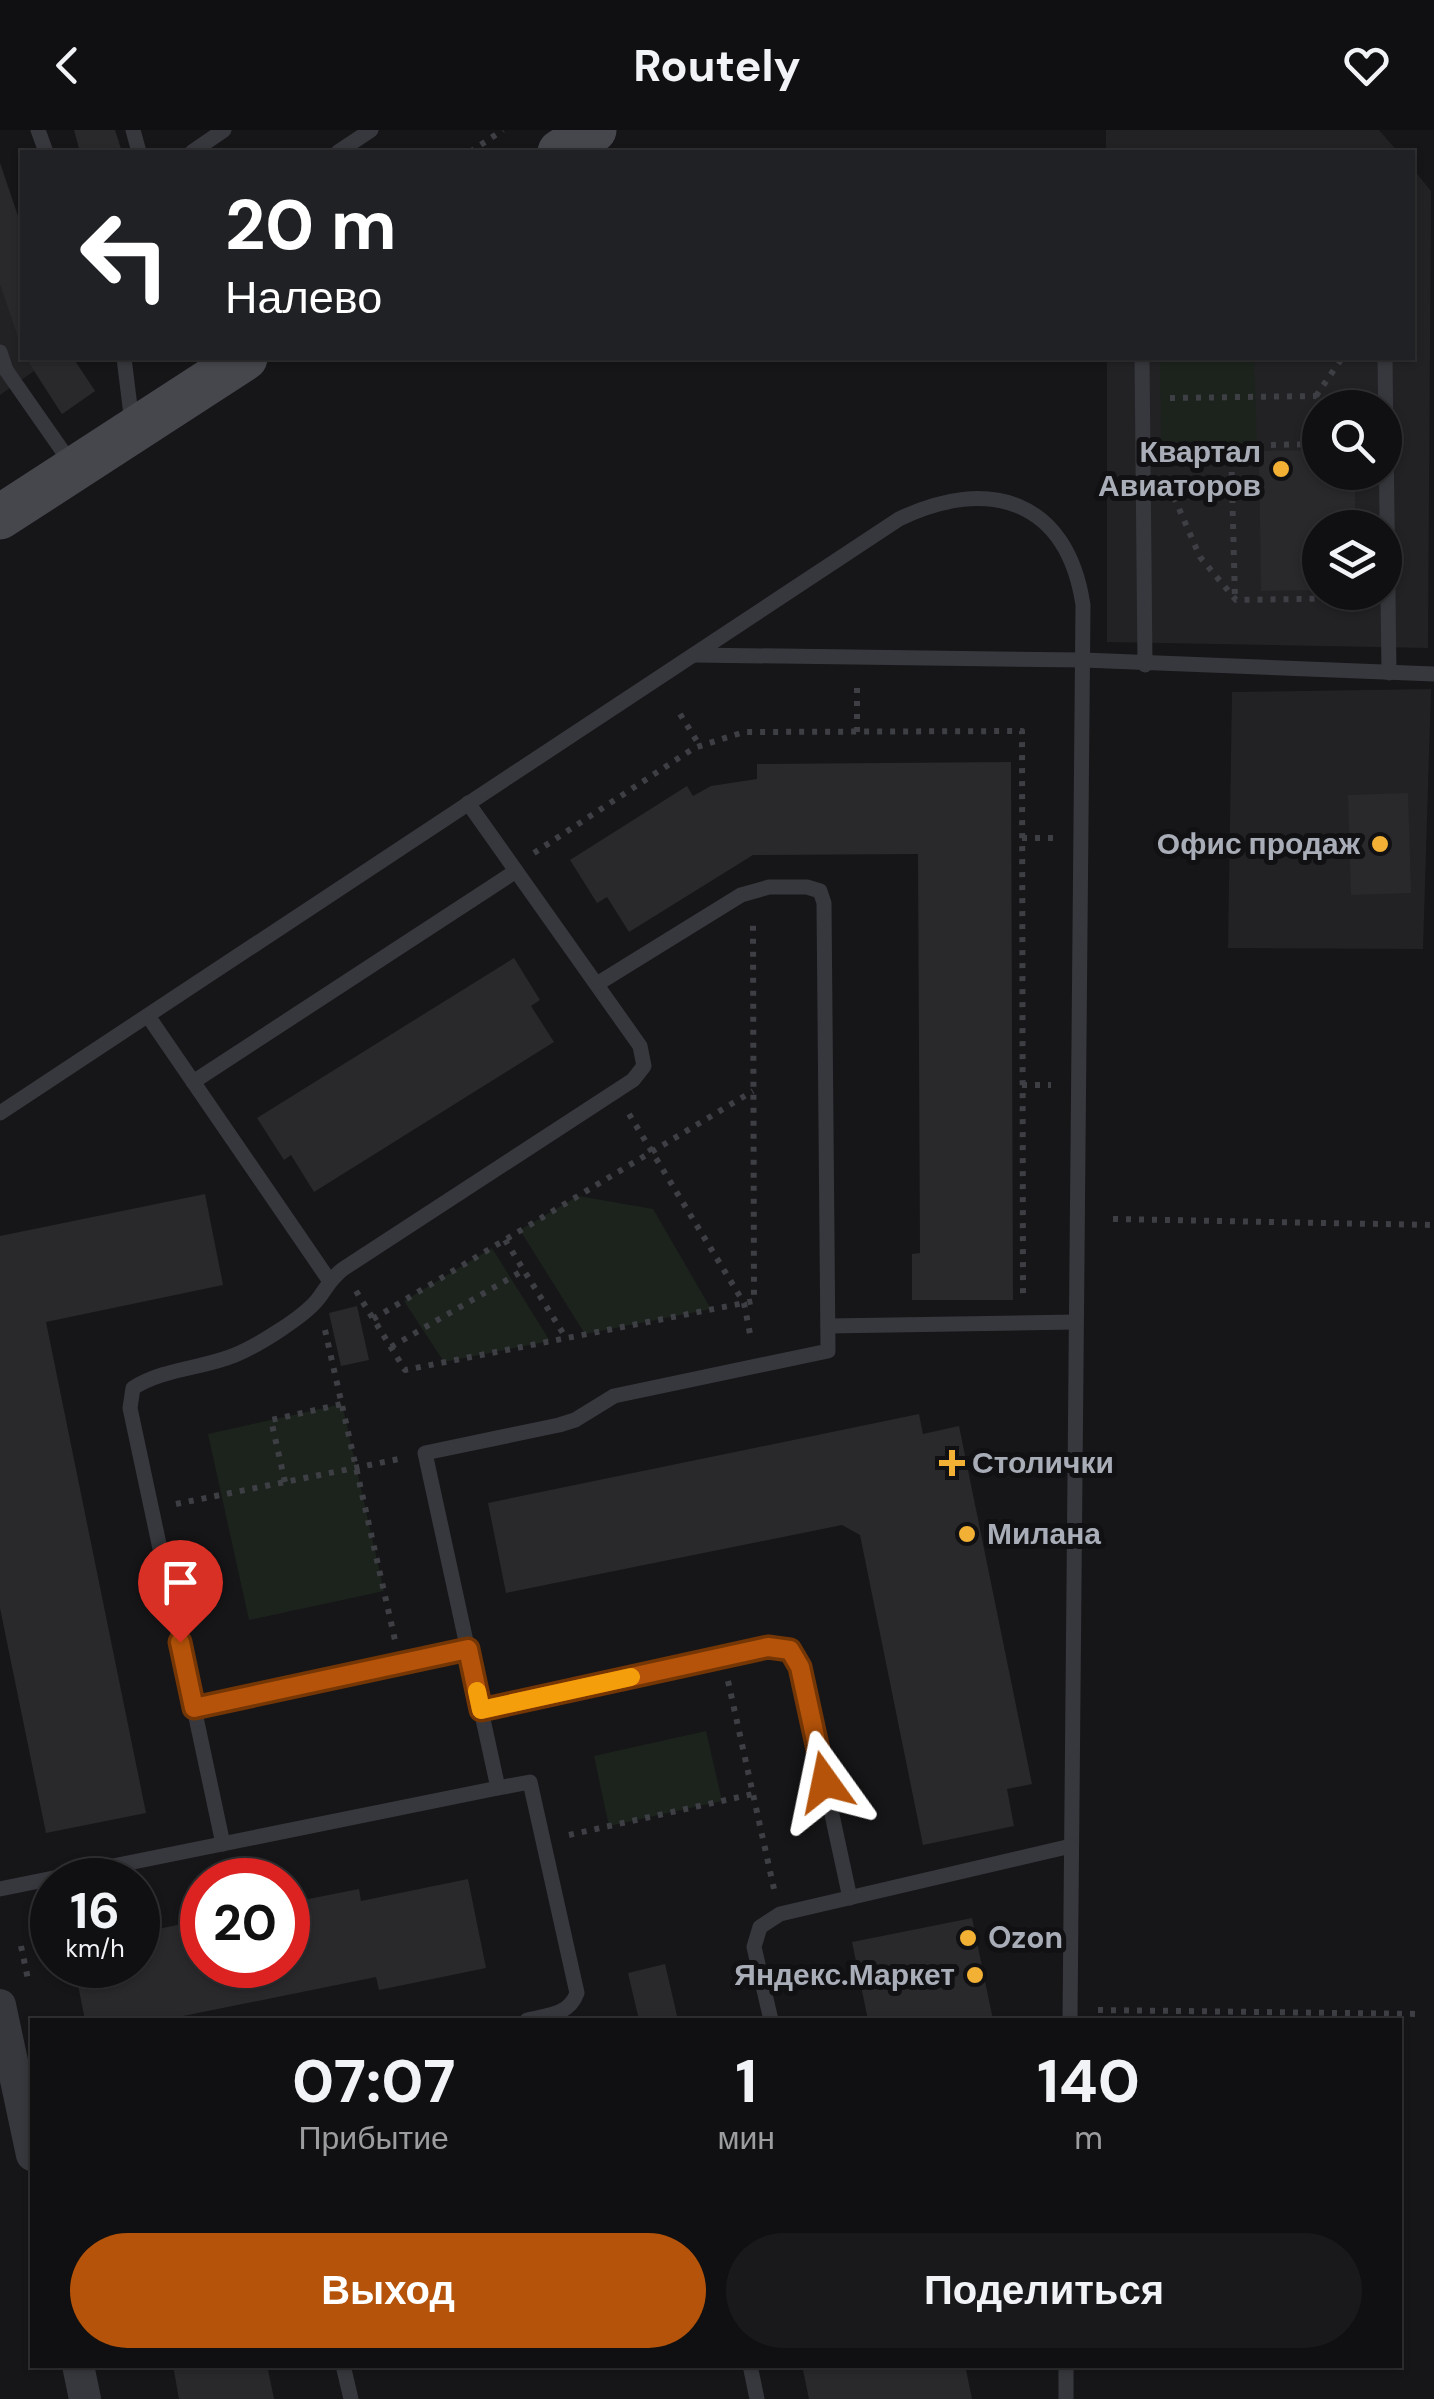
<!DOCTYPE html>
<html lang="ru">
<meta charset="utf-8">
<style>
body{margin:0;font-family:"DM Sans",sans-serif;background:#19191b;color:#f1f3f6;height:100vh;display:flex;flex-direction:column;font-size:38px;white-space:nowrap}
*{box-sizing:border-box;margin:0}
p{font-size:32px;color:#9c9d9f}
.icon{flex:none;width:55px;height:55px;fill:none;stroke:currentColor;stroke-width:2;stroke-linecap:round;stroke-linejoin:round}
.map{position:relative;flex:1;overflow:hidden}
.side{position:absolute;left:30px;top:1888px;width:1372px;height:350px;display:flex;flex-direction:column;background:#101012;border-radius:0px;box-shadow:0 2px 8px #0004,0 0 0 2px #303032}
.side>*{flex:none}
.hud{position:absolute;left:20px;top:20px;width:1395px;height:210px;border-radius:0px;box-shadow:0 2px 8px #0004,0 0 0 2px #303032;background:#202124;color:#fff;overflow:hidden}
.tools{position:absolute;left:1302px;top:260px;display:grid;gap:20px}
.tools a{display:grid;place-items:center;width:100px;height:100px;border-radius:50%;background:#101012;box-shadow:0 2px 8px #0004,0 0 0 2px #303032;font-size:50px}
.speed{position:absolute;left:30px;top:1728px;display:flex;gap:20px;font-size:50px;font-weight:700;text-align:center}
.speed>*{display:grid;place-content:center;width:130px;height:130px;border-radius:50%;background:#101012;box-shadow:0 2px 8px #0004,0 0 0 2px #303032;line-height:1}
.speed small{font-size:25px;font-weight:400}
.speed .limit{border:15px solid #d22;background:#fff;color:#111}
.pin{position:absolute;display:grid;place-items:center;width:85px;height:85px;color:#fff;margin:-102px -42px;border-radius:50% 50% 50% 0;rotate:-45deg;box-shadow:0 0 10px #0007}
.pin .icon{rotate:45deg}
.me{position:absolute;width:110px;margin:-55px;rotate:348deg;stroke-linejoin:round;filter:drop-shadow(0 0 8px #0008)}
.turn{display:flex;align-items:center;gap:35px;height:210px;padding:0 40px;font-size:45px}
.turn .icon{width:130px;height:130px;stroke-width:2.5}
.turn b{display:block;font-size:70px;line-height:85px}
.eta{display:flex;justify-content:space-evenly;align-items:center;height:170px;text-align:center}
.eta b{font-size:60px;font-weight:700;line-height:70px}
.cta{display:flex;gap:20px;margin-top:auto;padding:20px 40px}
.cta a{flex:1;height:115px;border-radius:60px;background:#b45309;color:#fff;font-size:40px;font-weight:700;line-height:115px;text-align:center}
.cta a+a{background:#19191b;color:#f1f3f6}
header{display:flex;justify-content:space-between;align-items:center;height:130px;padding:0 40px;background:#101012;font-size:45px;font-weight:700}
.map>svg:first-child{display:block}
.built{fill:#222225;fill-rule:evenodd}
.green{fill:#1c231d}
.building{fill:#29292c}
.lines{fill:none;stroke-linecap:round;stroke-linejoin:round}
.path{stroke:#3d3f44;stroke-width:6;stroke-dasharray:5 8;stroke-linecap:butt}
.lane{stroke:#37383d;stroke-width:15}
.street{stroke:#37383d;stroke-width:32}
.secondary{stroke:#45474d;stroke-width:45}
.route-casing{stroke:#753606;stroke-width:25}
.route{stroke:#b45309;stroke-width:18}
.slow{stroke:#f59e0b;stroke-width:18}
.poi-dot{fill:#f2b134;stroke:#111113;stroke-width:4}
.labels{text-anchor:middle;stroke-width:10;stroke-linejoin:round;paint-order:stroke}
.poi-label{font-size:30px;font-weight:bold;fill:#a8adb8;stroke:#111113;text-anchor:end}
</style>
<header><svg class="icon" aria-label="back" viewBox="0 0 24 24"><path d="M15 5l-7 7 7 7"/></svg>Routely<svg class="icon" aria-label="heart" viewBox="0 0 24 24"><path d="M12 20l-8-8c-3-5 5-10 8-4 3-6 11-1 8 4z"/></svg></header>
<div class="map">
<svg width="1434" height="2269" viewBox="0 0 1434 2269">
<rect width="100%" height="100%" fill="#161618"/>
<!-- built -->
<g class="built">
<path d="M1106,0H1379L1398,22H1106Z"/>
<path d="M0,32L22,98V228H73L95,261L62,284L34,241L0,265Z"/>
<path d="M1413,39L1431,61L1428,518L1107,512V228H1412ZM1320,278H1385V342H1320ZM1320,398H1385V462H1320Z"/>
<path d="M1431,559L1423,819L1228,818L1232,562Z"/>
</g>
<!-- green -->
<g class="green">
<path d="M1160,228H1254L1257,315L1161,317Z"/>
<path d="M578,1066L653,1079L711,1179L585,1204L520,1100Z"/>
<path d="M492,1118L550,1211L444,1232L404,1171Z"/>
<path d="M342,1274L384,1461L249,1490L208,1304Z"/>
<path d="M706,1601L722,1671L609,1696L594,1626Z"/>
</g>
<!-- building -->
<g class="building">
<path d="M74,0H115L122,22H80Z"/>
<path d="M0,34L22,98V219L0,154Z"/>
<path d="M26,228H73L95,261L62,284Z"/>
<path d="M1320,320V342H1345V351H1355V383L1345,384V398H1320V460L1261,461L1259,321Z"/>
<path d="M1011,632L1013,1170H912V1124L920,1123L918,724L753,725L629,802L607,767L597,773L570,730L687,656L693,666L711,656L757,649V634Z"/>
<path d="M1408,663L1411,763L1351,765L1348,665Z"/>
<path d="M514,828L540,870L531,876L554,912L314,1062L291,1025L284,1030L257,988Z"/>
<path d="M205,1064L223,1155L46,1192L146,1683L46,1703L0,1478V1106Z"/>
<path d="M357,1176L369,1230L341,1236L329,1183Z"/>
<path d="M919,1284L923,1304L959,1296L1032,1654L1007,1659L1014,1696L923,1715L860,1405L842,1395L506,1463L488,1373Z"/>
<path d="M468,1749L486,1838L379,1860L376,1847L183,1886L184,1890H85L74,1835H138V1803L202,1790V1835H288V1773L359,1759L361,1771Z"/>
<path d="M972,1788L993,1890H868L852,1812Z"/>
<path d="M665,1834L678,1890H639L628,1843Z"/>
<path d="M173,2235H267L274,2269H179Z"/>
<path d="M802,2235H965L972,2269H809Z"/>
</g>
<g class="lines">
<!-- path -->
<g class="path">
<path d="M470,22L503,0"/>
<path d="M1316,266L1342,228"/>
<path d="M1170,268L1316,266L1329,278"/>
<path d="M1231,316L1235,469"/>
<path d="M1167,317L1320,314"/>
<path d="M1174,367L1200,427L1236,470L1361,468"/>
<path d="M680,584L700,616"/>
<path d="M857,602V557"/>
<path d="M1022,708H1054"/>
<path d="M534,723L694,618L744,602L1022,601L1023,1167"/>
<path d="M1022,955H1051"/>
<path d="M629,984L744,1173L751,1209"/>
<path d="M1113,1089L1433,1095"/>
<path d="M505,1110L566,1208"/>
<path d="M356,1161L405,1240L754,1171L753,791"/>
<path d="M373,1189L753,961"/>
<path d="M325,1200L395,1510"/>
<path d="M391,1217L524,1140"/>
<path d="M285,1352L271,1290L342,1274"/>
<path d="M176,1374L399,1329"/>
<path d="M728,1551L774,1759"/>
<path d="M569,1705L753,1664"/>
<path d="M21,1816L29,1854"/>
<path d="M1098,1880L1422,1884"/>
</g>
<!-- lane -->
<g class="lane">
<path d="M38,0L46,22"/>
<path d="M133,0L139,22"/>
<path d="M192,22L224,0"/>
<path d="M338,22L371,0"/>
<path d="M0,222L6,240L73,336"/>
<path d="M124,228L132,293"/>
<path d="M1142,228L1145,535"/>
<path d="M1385,228L1389,543"/>
<path d="M694,525L1083,530L1434,544"/>
<path d="M148,886L329,1150"/>
<path d="M193,952L516,741"/>
<path d="M0,983L899,389C988,346 1067,369 1083,475L1070,1890"/>
<path d="M828,1196L1076,1192"/>
<path d="M194,1578L130,1278L133,1258C165,1238 201,1239 235,1225C257,1216 304,1187 318,1169C327,1157 331,1148 343,1139L633,950L644,936L640,916L468,673"/>
<path d="M481,1580L768,1517L790,1520L800,1537L850,1768"/>
<path d="M498,1658L530,1652L577,1863C569,1885 548,1885 527,1890"/>
<path d="M223,1714L194,1578L468,1519"/>
<path d="M0,1759L498,1658L425,1323L559,1295L575,1290L614,1266L828,1221L824,773L820,761L807,757H769L741,765L597,854"/>
<path d="M771,1890L754,1817L760,1797L780,1784L1071,1716"/>
<path d="M343,2235L351,2269"/>
<path d="M750,2235L757,2269"/>
<path d="M1066,2269V2235"/>
</g>
<!-- street -->
<g class="street">
<path d="M0,1875L32,2025"/>
<path d="M78,2235L85,2269"/>
</g>
<!-- secondary -->
<g class="secondary">
<path d="M560,22L594,0"/>
<path d="M0,387L245,228"/>
</g>
</g>
<g class="lines">
<defs>
<path id="route" d="M180,1512L194,1578L468,1519L481,1580L768,1517L790,1520L800,1537L825,1652"/>
</defs>
<!-- route casing -->
<use href="#route" class="route-casing"/>
<!-- route -->
<use href="#route" class="route"/>
<!-- slow -->
<path class="slow" d="M477,1561L481,1580L631,1547"/>
</g>
<!-- markers -->
<g class="poi-dot">
<circle cx="1281" cy="339" r="10"/>
<circle cx="1380" cy="714" r="10"/>
<path d="M947 1318h10v10h10v10h-10v10h-10v-10h-10v-10h10z"/>
<circle cx="967" cy="1404" r="10"/>
<circle cx="968" cy="1808" r="10"/>
<circle cx="975" cy="1845" r="10"/>
</g>
<g class="labels">
<!-- poi labels -->
<g class="poi-label">
<text x="1261" y="332">Квартал<tspan x="1261" dy="34">Авиаторов</tspan></text>
<text x="1360" y="724">Офис продаж</text>
<text x="972" y="1343" text-anchor="start">Столички</text>
<text x="987" y="1414" text-anchor="start">Милана</text>
<text x="988" y="1818" text-anchor="start">Ozon</text>
<text x="955" y="1855">Яндекс.Маркет</text>
</g>
</g>
</svg>
<div class="tools">
<a><svg class="icon" aria-label="search" viewBox="0 0 24 24"><circle cx="10" cy="10" r="6"/><path d="M15 15l6 6"/></svg></a>
<a><svg class="icon" aria-label="layers" viewBox="0 0 24 24"><path d="M12 4l9 5-9 5-9-5zM3 14l9 5 9-5"/></svg></a>
</div>
<div class="speed"><div>16<small>km/h</small></div><div class="limit">20</div></div>
<div class="pin" style="left:180px;top:1512px;background:#d93025"><svg class="icon" aria-label="arrive" viewBox="0 0 24 24"><path d="M6 21V4h12l-3 4 3 4H6"/></svg></div>
<svg class="me" style="left:825px;top:1652px" viewBox="-20 -20 40 40"><path d="M0-17L14 15 0 8-14 15z" fill="#b45309" stroke="#fff" stroke-width="4"/></svg>
<div class="hud">
<div class="turn"><svg class="icon" aria-label="left" viewBox="0 0 24 24"><path d="M17 20v-9H6M10 6l-5 5 5 5"/></svg><div><b>20 m</b>Налево</div></div>
</div>
<section class="side">
<div class="eta">
<div><b>07:07</b><p>Прибытие</p></div>
<div><b>1</b><p>мин</p></div>
<div><b>140</b><p>m</p></div>
</div>
<div class="cta"><a>Выход</a><a>Поделиться</a></div>
</section>
</div>
